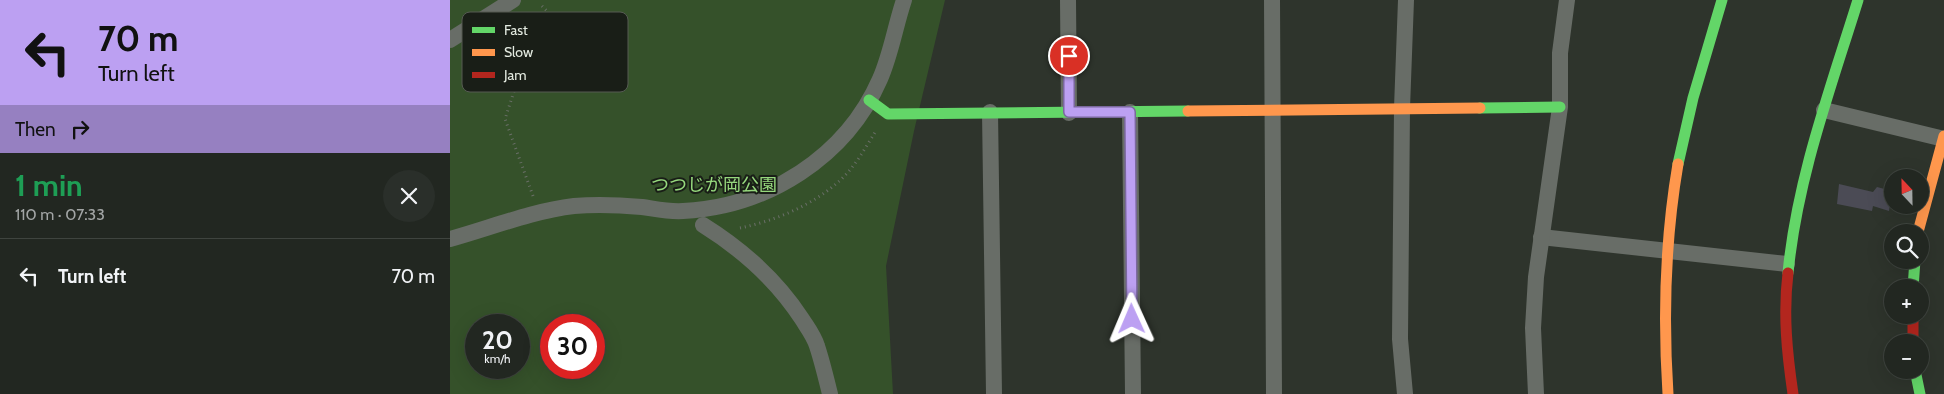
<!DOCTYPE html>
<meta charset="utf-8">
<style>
body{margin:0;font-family:Cabin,"Noto Sans JP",sans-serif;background:#2a2f2a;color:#f1f3f6;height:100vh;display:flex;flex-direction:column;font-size:19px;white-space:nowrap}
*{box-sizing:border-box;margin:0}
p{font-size:16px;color:#a2a5a5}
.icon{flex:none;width:28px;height:28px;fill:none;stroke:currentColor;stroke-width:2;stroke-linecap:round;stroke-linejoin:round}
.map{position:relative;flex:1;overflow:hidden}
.side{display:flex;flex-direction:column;background:#222721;width:450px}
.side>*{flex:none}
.top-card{background:#bca0f2;color:#111;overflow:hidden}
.needle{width:32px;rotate:338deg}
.controls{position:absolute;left:1434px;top:169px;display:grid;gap:10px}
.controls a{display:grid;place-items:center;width:45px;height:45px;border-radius:50%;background:#222721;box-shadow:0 5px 20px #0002,0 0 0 1px #3f443f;font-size:25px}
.speed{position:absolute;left:15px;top:314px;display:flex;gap:10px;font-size:25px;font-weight:700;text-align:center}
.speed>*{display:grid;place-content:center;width:65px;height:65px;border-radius:50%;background:#222721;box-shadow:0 5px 20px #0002,0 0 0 1px #3f443f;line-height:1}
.speed small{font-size:12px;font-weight:400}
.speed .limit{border:8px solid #d22;background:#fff;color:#111}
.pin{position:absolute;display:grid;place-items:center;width:42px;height:42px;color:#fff;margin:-21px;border:2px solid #fff;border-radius:50%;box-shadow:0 1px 5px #0007}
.me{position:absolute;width:55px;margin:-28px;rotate:359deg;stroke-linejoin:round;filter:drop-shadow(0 0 4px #0008)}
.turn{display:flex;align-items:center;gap:18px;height:105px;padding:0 15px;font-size:22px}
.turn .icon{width:65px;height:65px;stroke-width:2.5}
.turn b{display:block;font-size:35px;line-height:42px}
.then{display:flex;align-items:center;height:48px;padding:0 15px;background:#0003;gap:10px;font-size:19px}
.round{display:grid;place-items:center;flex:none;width:52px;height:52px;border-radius:26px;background:#2a2f2a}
.summary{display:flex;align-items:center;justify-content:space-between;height:85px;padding:0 15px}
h1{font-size:30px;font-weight:800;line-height:38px;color:#1e9e55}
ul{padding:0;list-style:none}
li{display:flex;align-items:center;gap:15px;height:75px;padding:0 15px;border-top:1px solid #3f443f}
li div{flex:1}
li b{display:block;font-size:19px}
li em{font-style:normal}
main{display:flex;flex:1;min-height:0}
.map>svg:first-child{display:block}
.green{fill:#35512a;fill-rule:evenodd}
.building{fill:#4b4b55}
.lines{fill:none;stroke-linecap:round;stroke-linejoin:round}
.path{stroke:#6a6f68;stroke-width:3;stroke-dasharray:1 4;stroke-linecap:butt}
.street{stroke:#686d67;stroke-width:16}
.fast{stroke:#63d668;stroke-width:11}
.slow{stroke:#ff974d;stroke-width:11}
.jam{stroke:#b3261e;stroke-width:11}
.route-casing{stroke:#7a689d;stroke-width:12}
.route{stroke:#bca0f2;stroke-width:9}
.labels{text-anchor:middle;stroke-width:4;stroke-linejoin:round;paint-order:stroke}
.park-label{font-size:18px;fill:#96d87d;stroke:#191e17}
.key{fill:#191e17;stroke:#565b53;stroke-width:1}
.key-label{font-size:14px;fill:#e3eae0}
</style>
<main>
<section class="side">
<div class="top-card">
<div class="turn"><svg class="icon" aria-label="left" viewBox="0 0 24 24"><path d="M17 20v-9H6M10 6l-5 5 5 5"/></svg><div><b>70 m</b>Turn left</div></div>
<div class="then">Then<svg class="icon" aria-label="right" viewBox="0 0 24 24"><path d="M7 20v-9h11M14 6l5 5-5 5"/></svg></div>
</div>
<div class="summary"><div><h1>1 min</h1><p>110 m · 07:33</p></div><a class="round"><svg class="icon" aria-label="close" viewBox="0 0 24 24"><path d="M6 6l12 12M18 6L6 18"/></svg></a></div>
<ul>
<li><svg class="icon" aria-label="left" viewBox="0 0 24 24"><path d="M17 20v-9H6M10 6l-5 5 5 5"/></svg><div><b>Turn left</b></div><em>70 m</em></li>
</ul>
</section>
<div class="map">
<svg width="1494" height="394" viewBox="0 0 1494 394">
<rect width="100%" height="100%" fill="#2e342c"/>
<!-- green -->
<path class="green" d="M0,0H495L464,131L436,266L443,394H0ZM26,325H69V368H26ZM101,325H144V368H101Z"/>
<!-- building -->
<path class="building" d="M1389,184L1423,192L1427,187L1442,191L1439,211L1423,206L1422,211L1387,204Z"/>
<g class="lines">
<!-- path -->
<g class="path">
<path d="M83,196L55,119L67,82L98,12L92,6"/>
<path d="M290,228C324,221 361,206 387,183C404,169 415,148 426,131"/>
</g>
<!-- street -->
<g class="street">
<path d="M618,0L619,113"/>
<path d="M822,0L824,394"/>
<path d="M0,40L63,0"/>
<path d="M1374,110L1494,139"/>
<path d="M540,112L544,394"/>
<path d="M680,112L683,394"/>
<path d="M253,225C293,250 326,279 352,319C357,327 364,336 367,346C372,361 376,378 380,394"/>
<path d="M1091,237L1337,264"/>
<path d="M0,239C40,228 82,211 124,206C146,204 170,205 192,207C206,209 219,212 233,211C317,207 396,157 430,79C441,54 445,27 454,0"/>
<path d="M955,394L950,339L952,108L956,0"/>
<path d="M1086,394L1083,328L1086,277L1110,107V53L1117,0"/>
</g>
<!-- fast -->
<g class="fast">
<path d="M419,100L438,114L738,111"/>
<path d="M1030,108L1110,107"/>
<path d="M1228,164L1243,98L1272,0"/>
<path d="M1338,273C1347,179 1380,90 1408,0"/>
<path d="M1463,288L1465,260"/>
<path d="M1465,370L1470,394"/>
</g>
<!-- slow -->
<g class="slow">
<path d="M738,111L1030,108"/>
<path d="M1468,232L1494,136"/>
<path d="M1218,394C1213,317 1215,240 1228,164"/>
</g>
<!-- jam -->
<g class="jam">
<path d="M1338,273C1333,314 1337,353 1343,394"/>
<path d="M1463,315V342"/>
</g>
</g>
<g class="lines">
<defs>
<path id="route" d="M619,56V112H680L682,319"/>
</defs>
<!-- route casing -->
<use href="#route" class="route-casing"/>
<!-- route -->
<use href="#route" class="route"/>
</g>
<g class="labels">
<!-- park labels -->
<g class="park-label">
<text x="264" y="191">つつじが岡公園</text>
</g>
</g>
<!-- legend -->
<rect x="12" y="12" width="166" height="80" rx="8" class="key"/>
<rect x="22" y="27" width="23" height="6" fill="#63d668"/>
<rect x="22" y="49" width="23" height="7" fill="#ff974d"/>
<rect x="22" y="72" width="23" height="6" fill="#b3261e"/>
<g class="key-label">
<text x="54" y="35">Fast</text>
<text x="54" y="57">Slow</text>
<text x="54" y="80">Jam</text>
</g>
</svg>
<div class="controls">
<a><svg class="needle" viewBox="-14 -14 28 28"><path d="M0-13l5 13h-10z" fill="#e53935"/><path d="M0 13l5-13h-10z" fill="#a2a5a5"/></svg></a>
<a><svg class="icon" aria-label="search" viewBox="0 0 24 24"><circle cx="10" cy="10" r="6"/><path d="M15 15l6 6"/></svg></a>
<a>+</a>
<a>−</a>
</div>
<div class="speed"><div>20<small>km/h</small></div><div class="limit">30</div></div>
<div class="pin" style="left:619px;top:56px;background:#d93025"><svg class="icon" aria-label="arrive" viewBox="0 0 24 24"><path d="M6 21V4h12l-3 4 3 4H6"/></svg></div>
<svg class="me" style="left:682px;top:319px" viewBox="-20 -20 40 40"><path d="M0-17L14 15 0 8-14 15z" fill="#bca0f2" stroke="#fff" stroke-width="4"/></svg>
</div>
</main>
